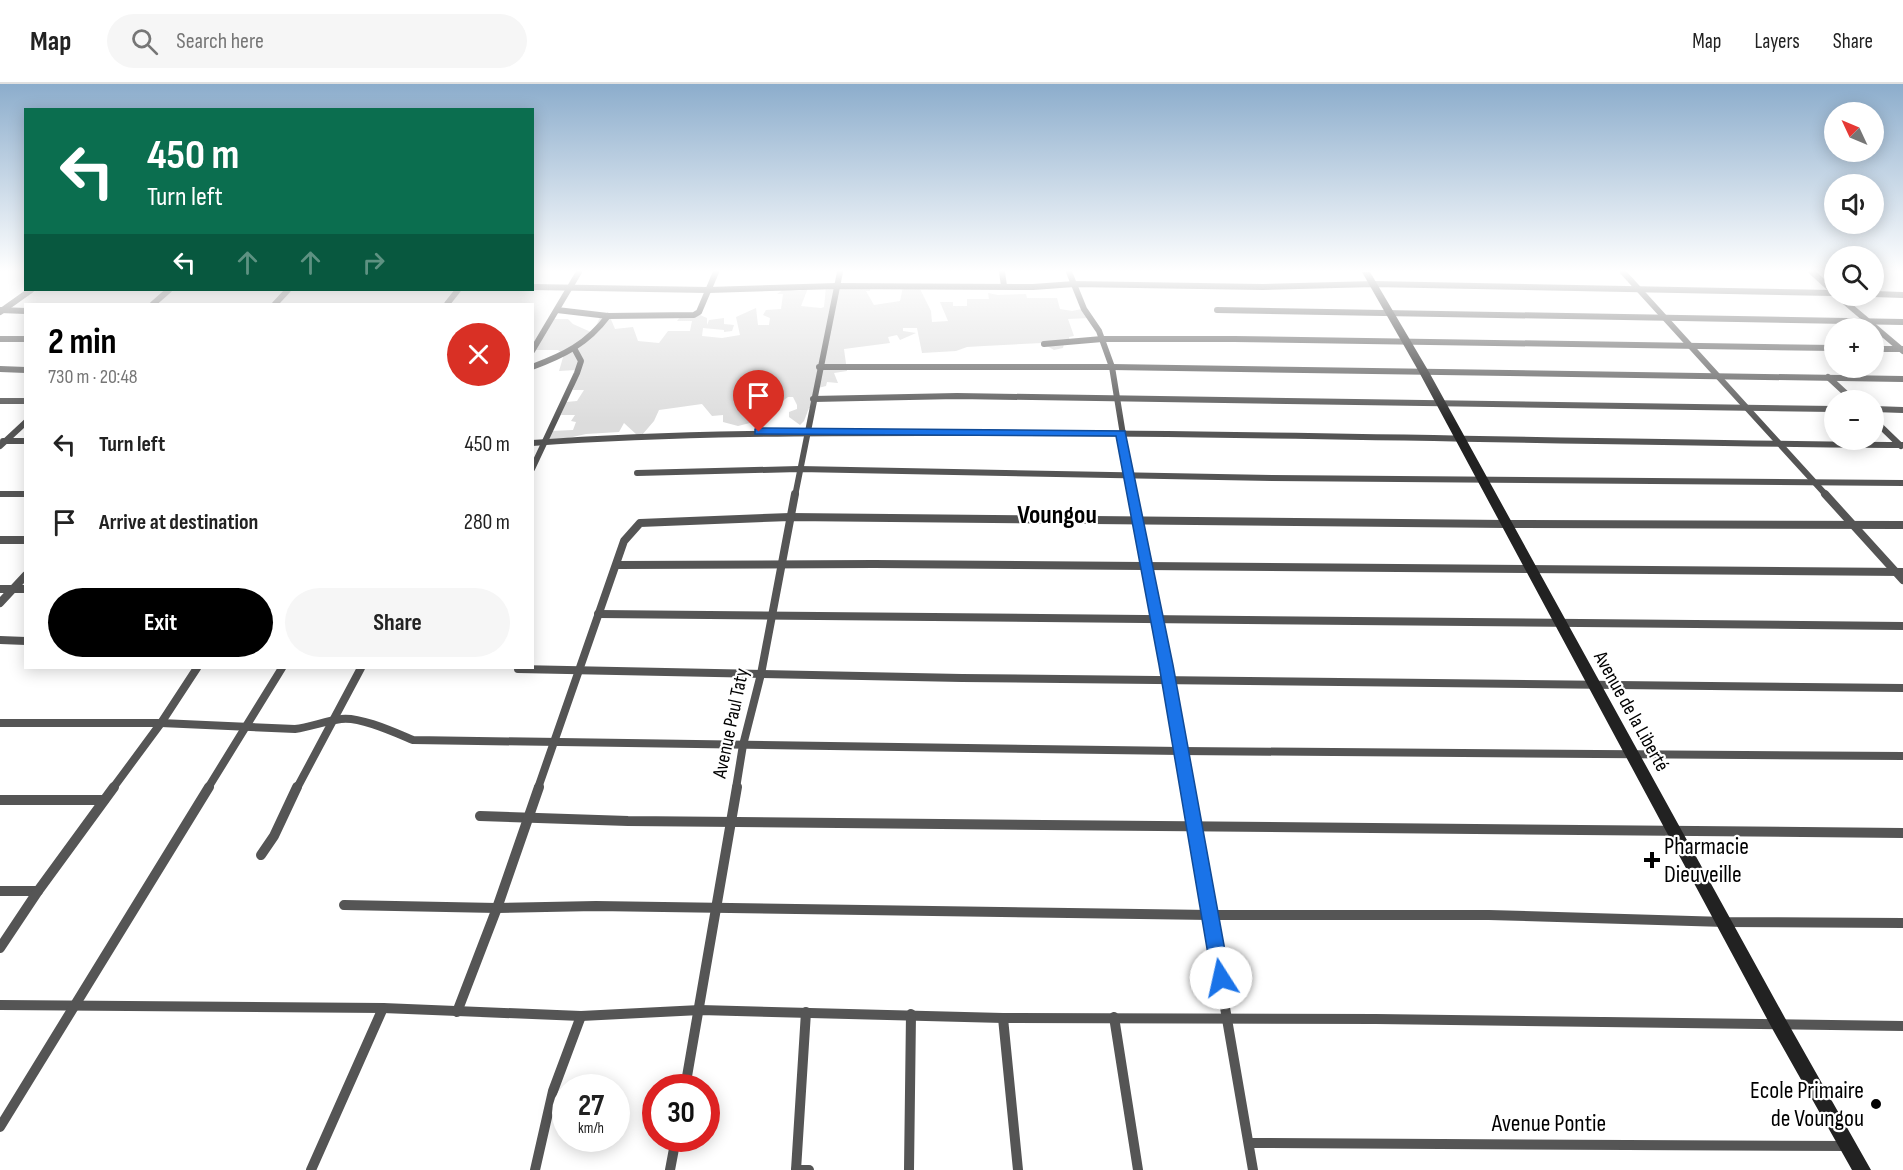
<!DOCTYPE html>
<meta charset="utf-8">
<style>
body{margin:0;font-family:"Sofia Sans Condensed",sans-serif;background:#f6f6f6;color:#222;height:100vh;display:flex;flex-direction:column;font-size:22px;white-space:nowrap}
*{box-sizing:border-box;margin:0}
p{font-size:20px;color:#767676}
.icon{flex:none;width:33px;height:33px;fill:none;stroke:currentColor;stroke-width:2;stroke-linecap:round;stroke-linejoin:round}
.map{position:relative;flex:1;overflow:hidden}
.side{position:absolute;left:24px;top:219px;width:510px;height:366px;display:flex;flex-direction:column;background:#fff;border-radius:0px;box-shadow:0 3px 15px #0003}
.side>*{flex:none}
.top-card{position:absolute;left:24px;top:24px;width:510px;height:183px;border-radius:0px;box-shadow:0 3px 15px #0003;background:#0b6e4f;color:#fff;overflow:hidden}
.needle{width:39px;rotate:314deg}
.fabs{position:absolute;left:1824px;top:18px;display:grid;gap:12px}
.fabs a{display:grid;place-items:center;width:60px;height:60px;border-radius:50%;background:#fff;box-shadow:0 3px 15px #0003;font-size:30px}
.speed{position:absolute;left:552px;top:990px;display:flex;gap:12px;font-size:30px;font-weight:700;text-align:center}
.speed>*{display:grid;place-content:center;width:78px;height:78px;border-radius:50%;background:#fff;box-shadow:0 3px 15px #0003;line-height:1}
.speed small{font-size:15px;font-weight:400}
.speed .limit{border:9px solid #d22;background:#fff;color:#111}
.pin{position:absolute;display:grid;place-items:center;width:51px;height:51px;color:#fff;margin:-62px -26px;border-radius:50% 50% 50% 0;rotate:-45deg;box-shadow:0 0 6px #0007}
.pin .icon{rotate:45deg}
.me{position:absolute;width:66px;margin:-33px;rotate:350deg;stroke-linejoin:round;filter:drop-shadow(0 0 4px #0008)}
.turn{display:flex;align-items:center;gap:21px;height:126px;padding:0 24px;font-size:27px}
.turn .icon{width:78px;height:78px;stroke-width:2.5}
.turn b{display:block;font-size:42px;line-height:51px}
.lanes{display:flex;align-items:center;height:57px;padding:0 24px;background:#0003;justify-content:center;gap:30px;direction:ltr}
.lanes .off{opacity:.35}
.round{display:grid;place-items:center;flex:none;width:63px;height:63px;border-radius:32px;background:#f6f6f6}
.summary{display:flex;align-items:center;justify-content:space-between;height:102px;padding:0 24px}
h1{font-size:36px;font-weight:700;line-height:45px;color:#000}
.action{display:flex;gap:12px;margin-top:auto;padding:12px 24px}
.action a{flex:1;height:69px;border-radius:36px;background:#000;color:#fff;font-size:24px;font-weight:700;line-height:69px;text-align:center}
.action a+a{background:#f6f6f6;color:#222}
ul{padding:0;list-style:none}
li{display:flex;align-items:center;gap:18px;height:78px;padding:0 24px}
li div{flex:1}
li b{display:block;font-size:22px}
li em{font-style:normal}
header{display:flex;align-items:center;gap:36px;box-sizing:border-box;height:84px;padding:0 30px;background:#fff;border-bottom:2px solid #e0e0e0}
header strong{font-size:28px}
nav{display:flex;gap:33px;margin-inline-start:auto;font-size:21px}
.search{width:420px;height:54px;background:#f6f6f6;display:flex;align-items:center;gap:15px;box-sizing:border-box;padding:0 21px;border-radius:33px;color:#767676;font-size:22px}
.map>svg:first-child{display:block}
.green{fill:#dcdcdc}
.lines{fill:none;stroke-linecap:round;stroke-linejoin:round}
.street-far2{stroke:#555;stroke-width:6}
.street-far1{stroke:#555;stroke-width:8}
.street{stroke:#555;stroke-width:10}
.secondary{fill:#222;fill-rule:evenodd}
.route{fill:#1a73e8;stroke:#114b97;stroke-width:1.5}
.poi-dot{fill:#000;stroke:#fff;stroke-width:2}
.labels{text-anchor:middle;stroke-width:4.5;stroke-linejoin:round;paint-order:stroke}
.street-label{font-size:20px;fill:#000;stroke:#fff}
.near-poi-label{font-size:24px;fill:#000;stroke:#fff;text-anchor:start}
.near-street-label{font-size:24px;fill:#000;stroke:#fff}
.district-label{font-size:26px;font-weight:bold;fill:#000;stroke:#fff}
</style>
<header>
<strong>Map</strong>
<div class="search"><svg class="icon" aria-label="search" viewBox="0 0 24 24"><circle cx="10" cy="10" r="6"/><path d="M15 15l6 6"/></svg>Search here</div>
<nav><a>Map</a><a>Layers</a><a>Share</a></nav>
</header>
<div class="map">
<svg width="1903" height="1086" viewBox="0 0 1903 1086">
<rect width="100%" height="100%" fill="#fff"/>
<!-- green -->
<path class="green" d="M841,202L852,205L870,203V207H866L874,221L900,217L903,203H919L931,227L932,238L948,237L940,218H953V222H967V215H989L988,209L998,211L1026,210L1027,214H1057L1060,225L1072,227L1087,224L1089,234L1068,235L1074,252L1069,253L1070,260H1064L1063,264L1054,266L1042,259L984,262L967,263L956,267L922,269L917,244H903V247L916,249L900,256L897,251L888,253L890,259L844,265L847,287L834,289L838,299L827,298L826,302L818,304L811,318L812,324H809L804,337L800,341L789,333V328L797,325V321L793,313H788L781,318H773L775,322H770L769,331L762,333L757,331L751,334L750,339L738,342L723,338V331L712,332L702,320L659,326L654,337L642,351H637L624,339L619,348L586,350L559,356L549,355L551,347L573,346L576,338L571,337L575,331H561L566,318L577,317L584,306H573L576,286L559,287L564,270L558,266H534L554,235H568L573,240L593,249L600,233H610L615,245L633,243L638,257L659,259L668,247H690L692,237H677L681,232L700,231L707,234V241L709,236L724,234V240L734,241L732,247L724,248V246L703,244L702,252L722,254L740,251L736,233L756,224L758,241H769L770,234L763,231L766,226L781,225L783,210H777L784,205L800,207L808,204L801,222L821,224L824,223L826,203L838,206Z"/>
<g class="lines">
<!-- street-far2 -->
<g class="street-far2">
<path d="M1002,188L1004,202"/>
<path d="M1069,188L1084,225L1099,247L1112,283L1133,412"/>
<path d="M1623,188L1827,412"/>
<path d="M1812,188L1834,208"/>
<path d="M532,203L708,206L836,202L1033,203L1074,200L1263,203L1374,200L1834,209"/>
<path d="M1874,210L1903,211"/>
<path d="M1838,212L1903,267"/>
<path d="M153,220L169,206"/>
<path d="M275,220L288,206"/>
<path d="M447,220L458,206"/>
<path d="M0,226L26,227"/>
<path d="M557,226L608,232L694,231L699,228L716,188"/>
<path d="M1217,226L1903,238"/>
<path d="M0,228L31,206"/>
<path d="M0,255H26"/>
<path d="M1044,260L1102,255H1234L1834,264"/>
<path d="M1874,265H1903"/>
<path d="M532,267L579,188"/>
<path d="M532,283C564,271 587,260 608,232"/>
<path d="M819,283H1112L1903,295"/>
<path d="M0,285L26,286"/>
<path d="M1828,293L1853,316"/>
<path d="M813,315L957,312L1834,325"/>
<path d="M0,317H26"/>
<path d="M1874,325L1903,326"/>
<path d="M1874,336L1901,362"/>
<path d="M3,357H26"/>
<path d="M532,359C697,347 862,349 1028,349C1320,350 1611,359 1903,361"/>
<path d="M0,362L26,338"/>
<path d="M532,385L577,289L581,277L575,266"/>
<path d="M637,389L799,385L1272,394L1903,399"/>
<path d="M0,410H26"/>
<path d="M795,412L840,188"/>
</g>
<!-- street-far1 -->
<g class="street-far1">
<path d="M1133,410L1188,704"/>
<path d="M1825,410L1903,496"/>
<path d="M0,456H26"/>
<path d="M617,481L874,480L1903,488"/>
<path d="M0,505H26"/>
<path d="M0,519L26,491"/>
<path d="M598,530L1903,542"/>
<path d="M0,556L26,557"/>
<path d="M518,585L962,594L1903,604"/>
<path d="M0,639H161L295,645C311,643 325,637 341,635C359,632 396,649 413,656L1181,667L1903,672"/>
<path d="M113,704L161,639L197,584"/>
<path d="M208,704L282,584"/>
<path d="M297,704L361,584"/>
<path d="M538,704L624,457L640,439L790,433L1506,440L1903,441"/>
<path d="M736,704L743,661L761,590L795,410"/>
</g>
<!-- street -->
<g class="street">
<path d="M1187,703L1253,1086"/>
<path d="M0,716H104"/>
<path d="M480,732L628,737L1903,749"/>
<path d="M261,771L274,752L297,703"/>
<path d="M0,807H38"/>
<path d="M344,821L497,824L596,822L1210,831H1489L1725,838L1903,839"/>
<path d="M0,864L38,807L114,703"/>
<path d="M0,921L383,924L581,932L700,926L1003,934L1376,935L1903,942"/>
<path d="M457,928L497,824L539,703"/>
<path d="M1114,933L1138,1086"/>
<path d="M1003,934L1018,1086"/>
<path d="M685,1004L737,703"/>
<path d="M0,1043L209,703"/>
<path d="M1249,1059L1849,1062"/>
<path d="M311,1086L383,924"/>
<path d="M535,1086L553,1007L581,932"/>
<path d="M670,1086L676,1054"/>
<path d="M796,1086L806,928"/>
<path d="M796,1086H809"/>
<path d="M909,1086L911,930"/>
</g>
<!-- secondary -->
<path class="secondary" d="M1362,188H1370L1429,288L1785,934L1871,1086H1852L1773,946L1419,288Z"/>
</g>
<!-- sky -->
<linearGradient id="sky" x2="0" y2="1"><stop stop-color="#8cadcc"/><stop offset="0.55" stop-color="#fff"/><stop offset="1" stop-color="#fff" stop-opacity="0"/></linearGradient>
<rect width="1903" height="340" fill="url(#sky)"/>
<!-- route -->
<path class="route" d="M759,344L1125,347L1173,581L1230,894L1228,900L1221,902L1215,900L1212,894L1159,581L1116,352L755,350V345Z"/>
<!-- markers -->
<g class="poi-dot">
<path d="M1649 767h6v6h6v6h-6v6h-6v-6h-6v-6h6z"/>
<circle cx="1876" cy="1020" r="6"/>
</g>
<g class="labels">
<!-- street labels -->
<g class="street-label">
<text transform="translate(1632 627) rotate(61)" y="7">Avenue de la Liberté</text>
<text transform="translate(730 639) rotate(-78)" y="7">Avenue Paul Taty</text>
</g>
<!-- near-poi labels -->
<g class="near-poi-label">
<text x="1664" y="770">Pharmacie<tspan x="1664" dy="28">Dieuveille</tspan></text>
<text x="1864" y="1014" text-anchor="end">Ecole Primaire<tspan x="1864" dy="28">de Voungou</tspan></text>
</g>
<!-- near-street labels -->
<g class="near-street-label">
<text x="1549" y="1047">Avenue Pontie</text>
</g>
<!-- district labels -->
<g class="district-label">
<text x="1057" y="439">Voungou</text>
</g>
</g>
</svg>
<div class="fabs">
<a><svg class="needle" viewBox="-14 -14 28 28"><path d="M0-13l5 13h-10z" fill="#e53935"/><path d="M0 13l5-13h-10z" fill="#767676"/></svg></a>
<a><svg class="icon" aria-label="sound" viewBox="0 0 24 24"><path d="M4 9h4l5-4v14l-5-4H4zM17 9q2 3 0 6"/></svg></a>
<a><svg class="icon" aria-label="search" viewBox="0 0 24 24"><circle cx="10" cy="10" r="6"/><path d="M15 15l6 6"/></svg></a>
<a>+</a>
<a>−</a>
</div>
<div class="speed"><div>27<small>km/h</small></div><div class="limit">30</div></div>
<div class="pin" style="left:759px;top:348px;background:#d93025"><svg class="icon" aria-label="arrive" viewBox="0 0 24 24"><path d="M6 21V4h12l-3 4 3 4H6"/></svg></div>
<svg class="me" style="left:1221px;top:894px" viewBox="-20 -20 40 40"><circle r="19" fill="#fff"/><path d="M0-13L10 11 0 6-10 11z" fill="#1a73e8"/></svg>
<div class="top-card">
<div class="turn"><svg class="icon" aria-label="left" viewBox="0 0 24 24"><path d="M17 20v-9H6M10 6l-5 5 5 5"/></svg><div><b>450 m</b>Turn left</div></div>
<div class="lanes"><svg class="icon" aria-label="left" viewBox="0 0 24 24"><path d="M17 20v-9H6M10 6l-5 5 5 5"/></svg><svg class="icon off" aria-label="ahead" viewBox="0 0 24 24"><path d="M12 20V5M6 11l6-6 6 6"/></svg><svg class="icon off" aria-label="ahead" viewBox="0 0 24 24"><path d="M12 20V5M6 11l6-6 6 6"/></svg><svg class="icon off" aria-label="right" viewBox="0 0 24 24"><path d="M7 20v-9h11M14 6l5 5-5 5"/></svg></div>
</div>
<section class="side">
<div class="summary"><div><h1>2 min</h1><p>730 m · 20:48</p></div><a class="round" style="background:#d93025;color:#fff"><svg class="icon" aria-label="close" viewBox="0 0 24 24"><path d="M6 6l12 12M18 6L6 18"/></svg></a></div>
<ul>
<li><svg class="icon" aria-label="left" viewBox="0 0 24 24"><path d="M17 20v-9H6M10 6l-5 5 5 5"/></svg><div><b>Turn left</b></div><em>450 m</em></li>
<li><svg class="icon" aria-label="arrive" viewBox="0 0 24 24"><path d="M6 21V4h12l-3 4 3 4H6"/></svg><div><b>Arrive at destination</b></div><em>280 m</em></li>
</ul>
<div class="action"><a>Exit</a><a>Share</a></div>
</section>
</div>
